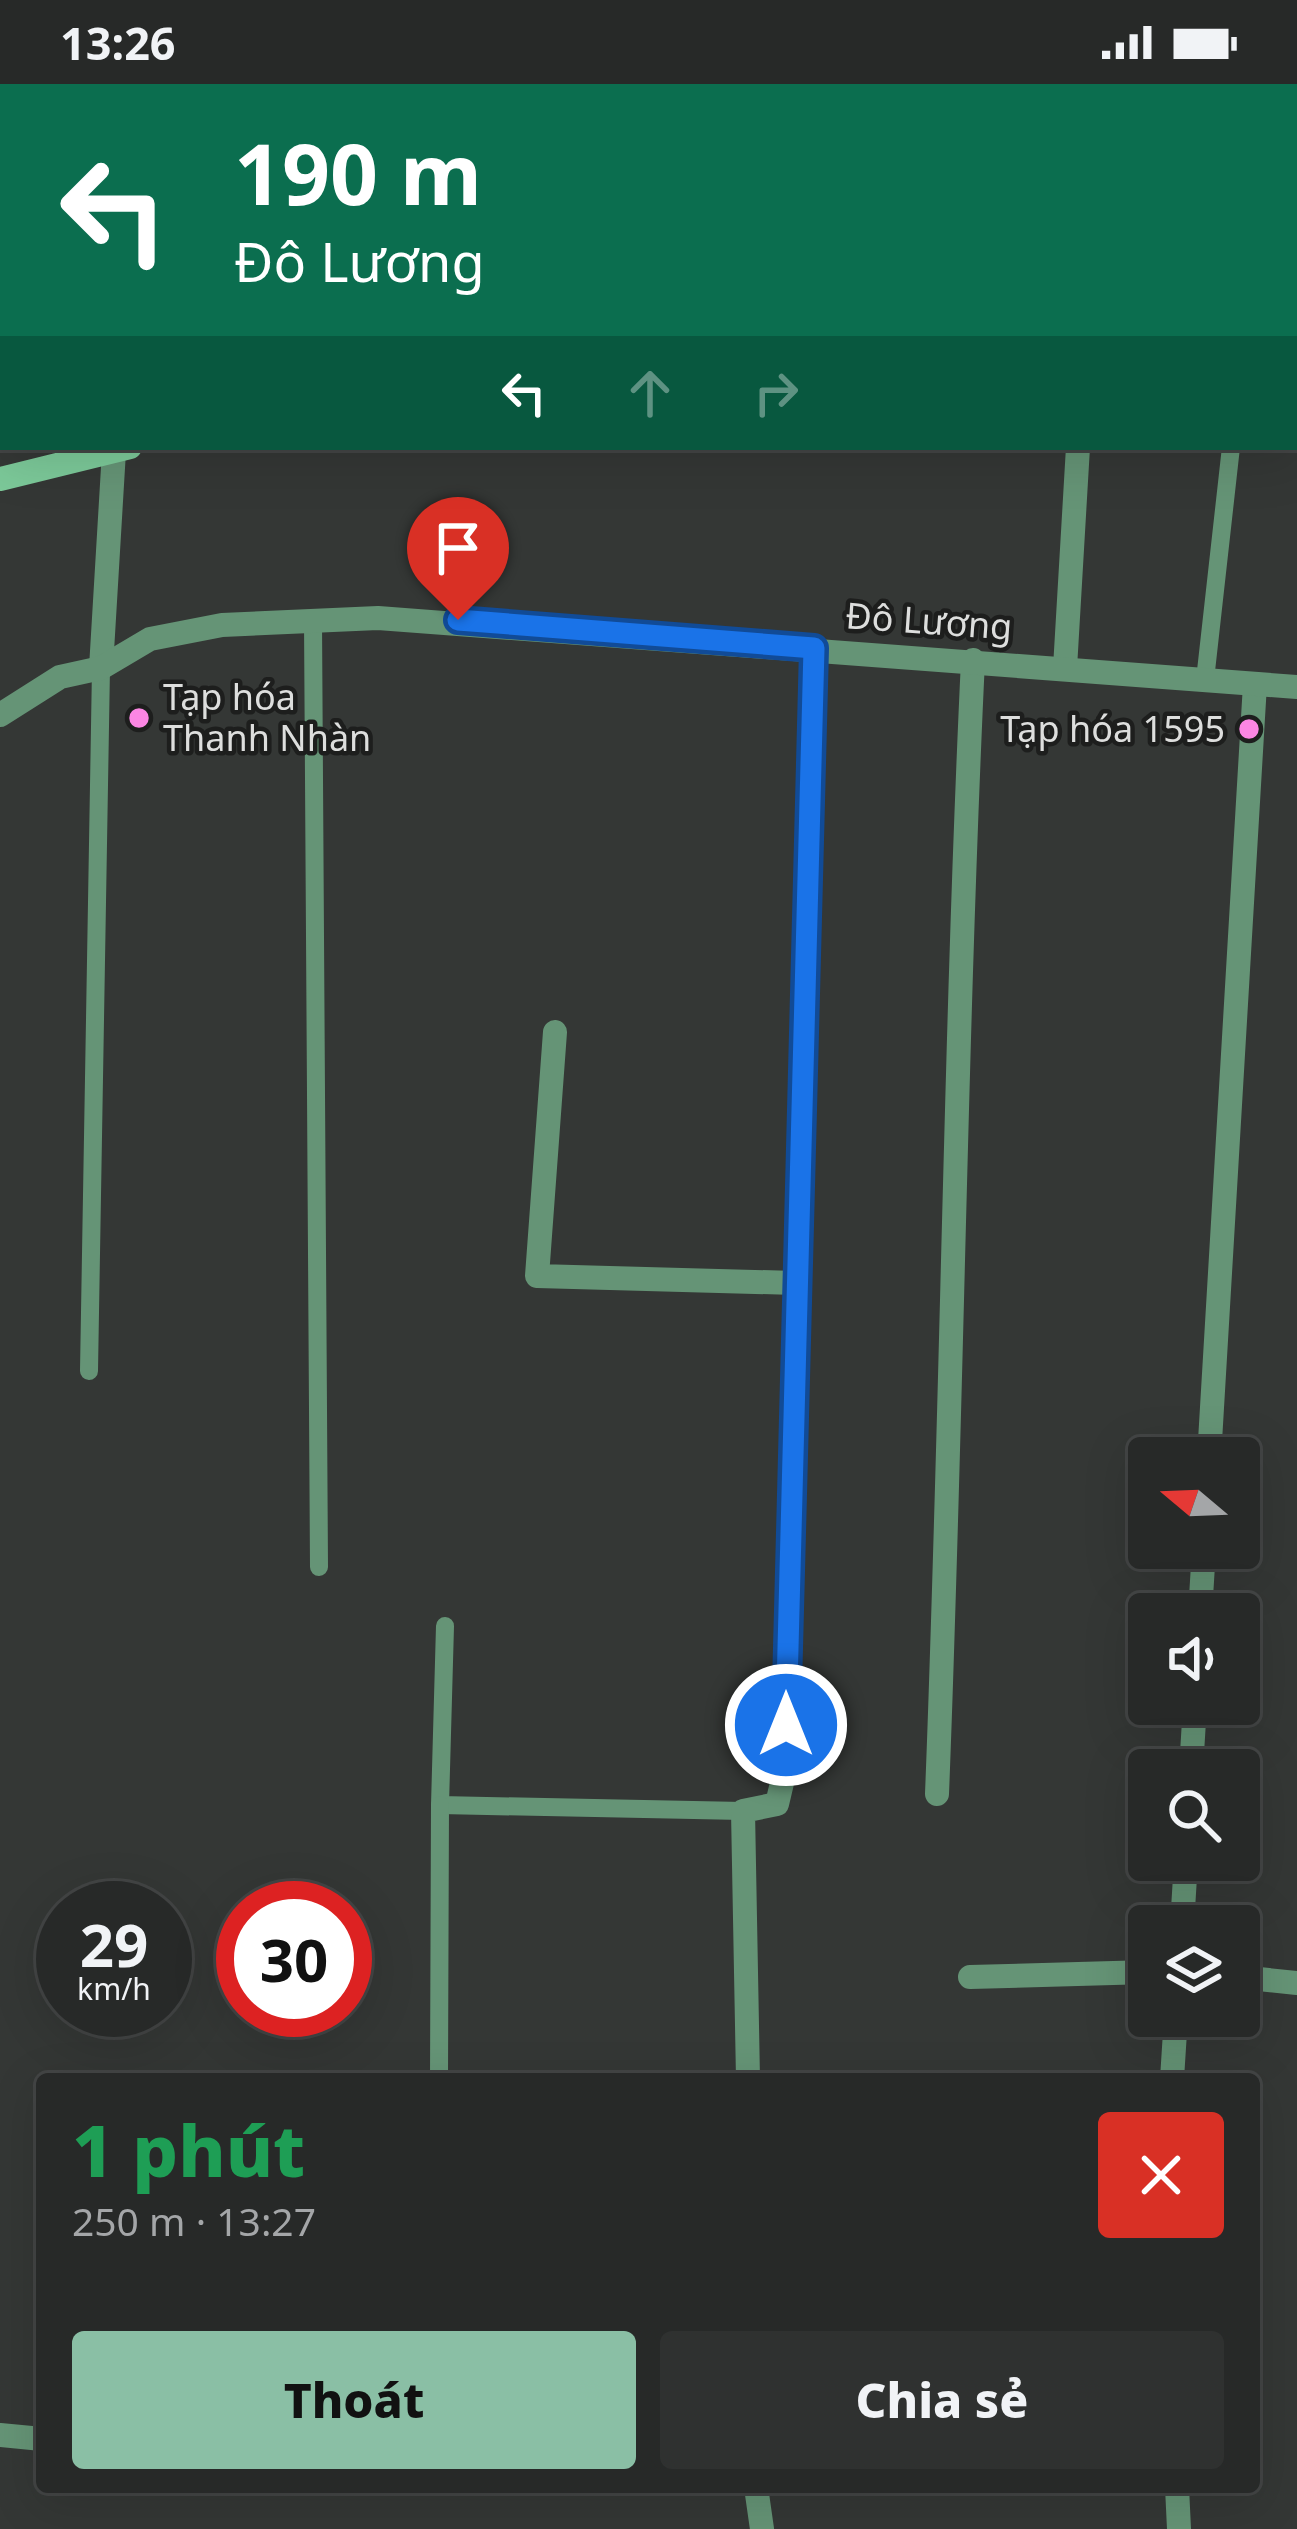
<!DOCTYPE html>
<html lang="vi">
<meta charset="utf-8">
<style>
body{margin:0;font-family:"Noto Sans",sans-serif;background:#2f3130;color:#f1f3f6;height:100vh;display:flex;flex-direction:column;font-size:45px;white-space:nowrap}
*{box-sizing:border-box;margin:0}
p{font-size:39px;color:#a4a6a8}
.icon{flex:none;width:66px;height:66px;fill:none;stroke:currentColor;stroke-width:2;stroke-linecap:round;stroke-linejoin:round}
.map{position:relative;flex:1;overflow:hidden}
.details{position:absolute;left:36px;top:1989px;width:1224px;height:420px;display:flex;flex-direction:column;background:#272928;border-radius:12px;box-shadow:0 12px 48px #0002,0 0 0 3px #434545}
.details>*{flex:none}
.guide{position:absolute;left:0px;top:0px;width:1299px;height:366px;box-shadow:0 12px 48px #0002,0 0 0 3px #434545;background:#0b6e4f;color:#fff;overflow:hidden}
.needle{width:78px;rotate:289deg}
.fabs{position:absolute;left:1128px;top:1353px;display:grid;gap:24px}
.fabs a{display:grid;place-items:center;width:132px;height:132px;border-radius:12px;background:#272928;box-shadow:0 12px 48px #0002,0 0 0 3px #434545;font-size:60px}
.speed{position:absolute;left:36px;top:1797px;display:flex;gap:24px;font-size:60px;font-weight:700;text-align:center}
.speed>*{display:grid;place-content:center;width:156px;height:156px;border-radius:50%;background:#272928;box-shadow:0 12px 48px #0002,0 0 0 3px #434545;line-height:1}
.speed small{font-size:30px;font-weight:400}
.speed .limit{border:18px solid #d22;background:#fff;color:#111}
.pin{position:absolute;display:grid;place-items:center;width:102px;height:102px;color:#fff;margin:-123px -51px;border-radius:50% 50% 50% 0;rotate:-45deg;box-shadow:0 0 12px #0007}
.pin .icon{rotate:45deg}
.me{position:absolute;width:132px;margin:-66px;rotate:0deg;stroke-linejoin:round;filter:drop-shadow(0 0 9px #0008)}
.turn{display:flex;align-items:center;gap:42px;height:252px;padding:0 36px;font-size:54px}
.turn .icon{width:156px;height:156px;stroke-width:2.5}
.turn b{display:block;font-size:84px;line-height:102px}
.lanes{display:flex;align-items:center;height:114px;padding:0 36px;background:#0003;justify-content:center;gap:60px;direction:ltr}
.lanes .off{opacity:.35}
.round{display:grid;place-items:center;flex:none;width:126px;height:126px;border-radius:12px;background:#2f3130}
.overview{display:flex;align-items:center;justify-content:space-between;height:204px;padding:0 36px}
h1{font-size:72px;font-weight:800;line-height:90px;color:#1e9e55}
.primary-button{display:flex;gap:24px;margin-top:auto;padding:24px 36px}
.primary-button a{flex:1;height:138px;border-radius:12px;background:#8abfa5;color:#111;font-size:48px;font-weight:800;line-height:138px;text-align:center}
.primary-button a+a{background:#2f3130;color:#f1f3f6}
.status{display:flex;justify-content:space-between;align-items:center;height:84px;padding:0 60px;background:#272928;direction:ltr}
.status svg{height:33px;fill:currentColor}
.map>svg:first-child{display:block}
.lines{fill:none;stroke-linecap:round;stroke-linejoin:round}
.service{stroke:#659476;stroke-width:18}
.minor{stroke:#659476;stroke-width:24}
.tertiary{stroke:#659476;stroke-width:24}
.secondary{stroke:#7cc999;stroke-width:24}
.route-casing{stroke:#114b97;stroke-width:30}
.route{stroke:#1a73e8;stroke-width:21}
.poi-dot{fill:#fc86e3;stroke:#1d1e1d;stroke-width:4.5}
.labels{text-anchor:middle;stroke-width:9;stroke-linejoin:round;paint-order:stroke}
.street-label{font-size:36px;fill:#dddedd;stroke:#1d1e1d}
.poi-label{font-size:36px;fill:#dddedd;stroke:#1d1e1d;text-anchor:start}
</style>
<div class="status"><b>13:26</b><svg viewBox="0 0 49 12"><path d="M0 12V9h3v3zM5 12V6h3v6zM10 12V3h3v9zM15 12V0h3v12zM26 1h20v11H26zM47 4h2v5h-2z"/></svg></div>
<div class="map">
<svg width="1297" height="2445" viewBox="0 0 1297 2445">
<rect width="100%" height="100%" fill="#343735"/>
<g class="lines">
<!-- service -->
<g class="service">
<path d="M1093,0V3"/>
<path d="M313,537L319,1483"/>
<path d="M1205,596L1231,363"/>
<path d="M89,1287L101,584"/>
<path d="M445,1542L440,1721L743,1727"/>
<path d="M439,1995L440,1721"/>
</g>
<!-- minor -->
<g class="minor">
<path d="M76,0L77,3"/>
<path d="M101,584L114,367"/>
<path d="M1065,584L1078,363"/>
<path d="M555,948L537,1192L796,1199"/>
<path d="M1209,1374L1255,600"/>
<path d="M1200,1530L1204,1464"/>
<path d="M1191,1686L1195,1620"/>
<path d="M937,1710C952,1332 955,954 973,576"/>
<path d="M1182,1842L1186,1776"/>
<path d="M970,1893L1149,1888"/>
<path d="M1239,1893L1297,1899"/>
<path d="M748,1995L743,1727L777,1720L786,1682L815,564"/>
<path d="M1172,1995L1176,1932"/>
<path d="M0,2351L42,2355"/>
<path d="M756,2403L762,2445"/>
<path d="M1177,2403L1179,2445"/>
</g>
<!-- tertiary -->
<path class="tertiary" d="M0,631L60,593L101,584L150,555L222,541L378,534L1297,603"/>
<!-- secondary -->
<g class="secondary">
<path d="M1157,3L1170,0"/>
<path d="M1296,70H1297"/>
<path d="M0,316H3"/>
<path d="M0,395L130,363"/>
</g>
</g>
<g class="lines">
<defs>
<path id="route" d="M458,536L814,564L786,1641"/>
</defs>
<!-- route casing -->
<use href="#route" class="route-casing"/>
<!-- route -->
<use href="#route" class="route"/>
</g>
<!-- markers -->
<g class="poi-dot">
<circle cx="139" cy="634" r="12"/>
<circle cx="1249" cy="645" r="12"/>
</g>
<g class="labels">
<!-- street labels -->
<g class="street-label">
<text transform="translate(929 537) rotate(4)" y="13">Đô Lương</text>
</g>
<!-- poi labels -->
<g class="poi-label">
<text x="163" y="626">Tạp hóa<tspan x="163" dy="41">Thanh Nhàn</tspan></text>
<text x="1225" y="658" text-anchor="end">Tạp hóa 1595</text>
</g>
</g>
</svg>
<div class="fabs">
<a><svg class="needle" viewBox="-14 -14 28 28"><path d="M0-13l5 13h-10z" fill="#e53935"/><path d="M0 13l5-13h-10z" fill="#a4a6a8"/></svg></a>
<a><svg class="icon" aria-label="sound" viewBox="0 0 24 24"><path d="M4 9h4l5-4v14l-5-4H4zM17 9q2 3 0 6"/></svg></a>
<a><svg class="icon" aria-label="search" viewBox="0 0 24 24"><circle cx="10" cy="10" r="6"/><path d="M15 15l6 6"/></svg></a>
<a><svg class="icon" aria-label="layers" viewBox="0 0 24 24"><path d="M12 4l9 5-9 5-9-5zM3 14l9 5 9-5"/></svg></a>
</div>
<div class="speed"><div>29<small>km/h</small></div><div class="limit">30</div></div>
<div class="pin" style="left:458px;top:536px;background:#d93025"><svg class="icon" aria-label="arrive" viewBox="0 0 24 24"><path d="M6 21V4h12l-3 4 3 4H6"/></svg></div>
<svg class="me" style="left:786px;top:1641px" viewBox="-20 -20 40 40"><circle r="17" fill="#1a73e8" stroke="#fff" stroke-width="3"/><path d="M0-11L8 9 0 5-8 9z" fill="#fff"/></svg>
<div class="guide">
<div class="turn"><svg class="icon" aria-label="left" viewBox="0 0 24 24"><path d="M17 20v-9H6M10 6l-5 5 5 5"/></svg><div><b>190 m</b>Đô Lương</div></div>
<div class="lanes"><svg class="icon" aria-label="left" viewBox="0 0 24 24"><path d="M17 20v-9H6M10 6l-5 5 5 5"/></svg><svg class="icon off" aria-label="ahead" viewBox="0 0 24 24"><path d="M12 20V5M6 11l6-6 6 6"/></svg><svg class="icon off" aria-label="right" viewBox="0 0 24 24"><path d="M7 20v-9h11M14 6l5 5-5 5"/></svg></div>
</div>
<section class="details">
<div class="overview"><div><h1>1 phút</h1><p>250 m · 13:27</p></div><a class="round" style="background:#d93025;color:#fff"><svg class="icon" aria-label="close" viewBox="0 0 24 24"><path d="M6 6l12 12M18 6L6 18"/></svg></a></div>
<div class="primary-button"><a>Thoát</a><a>Chia sẻ</a></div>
</section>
</div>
